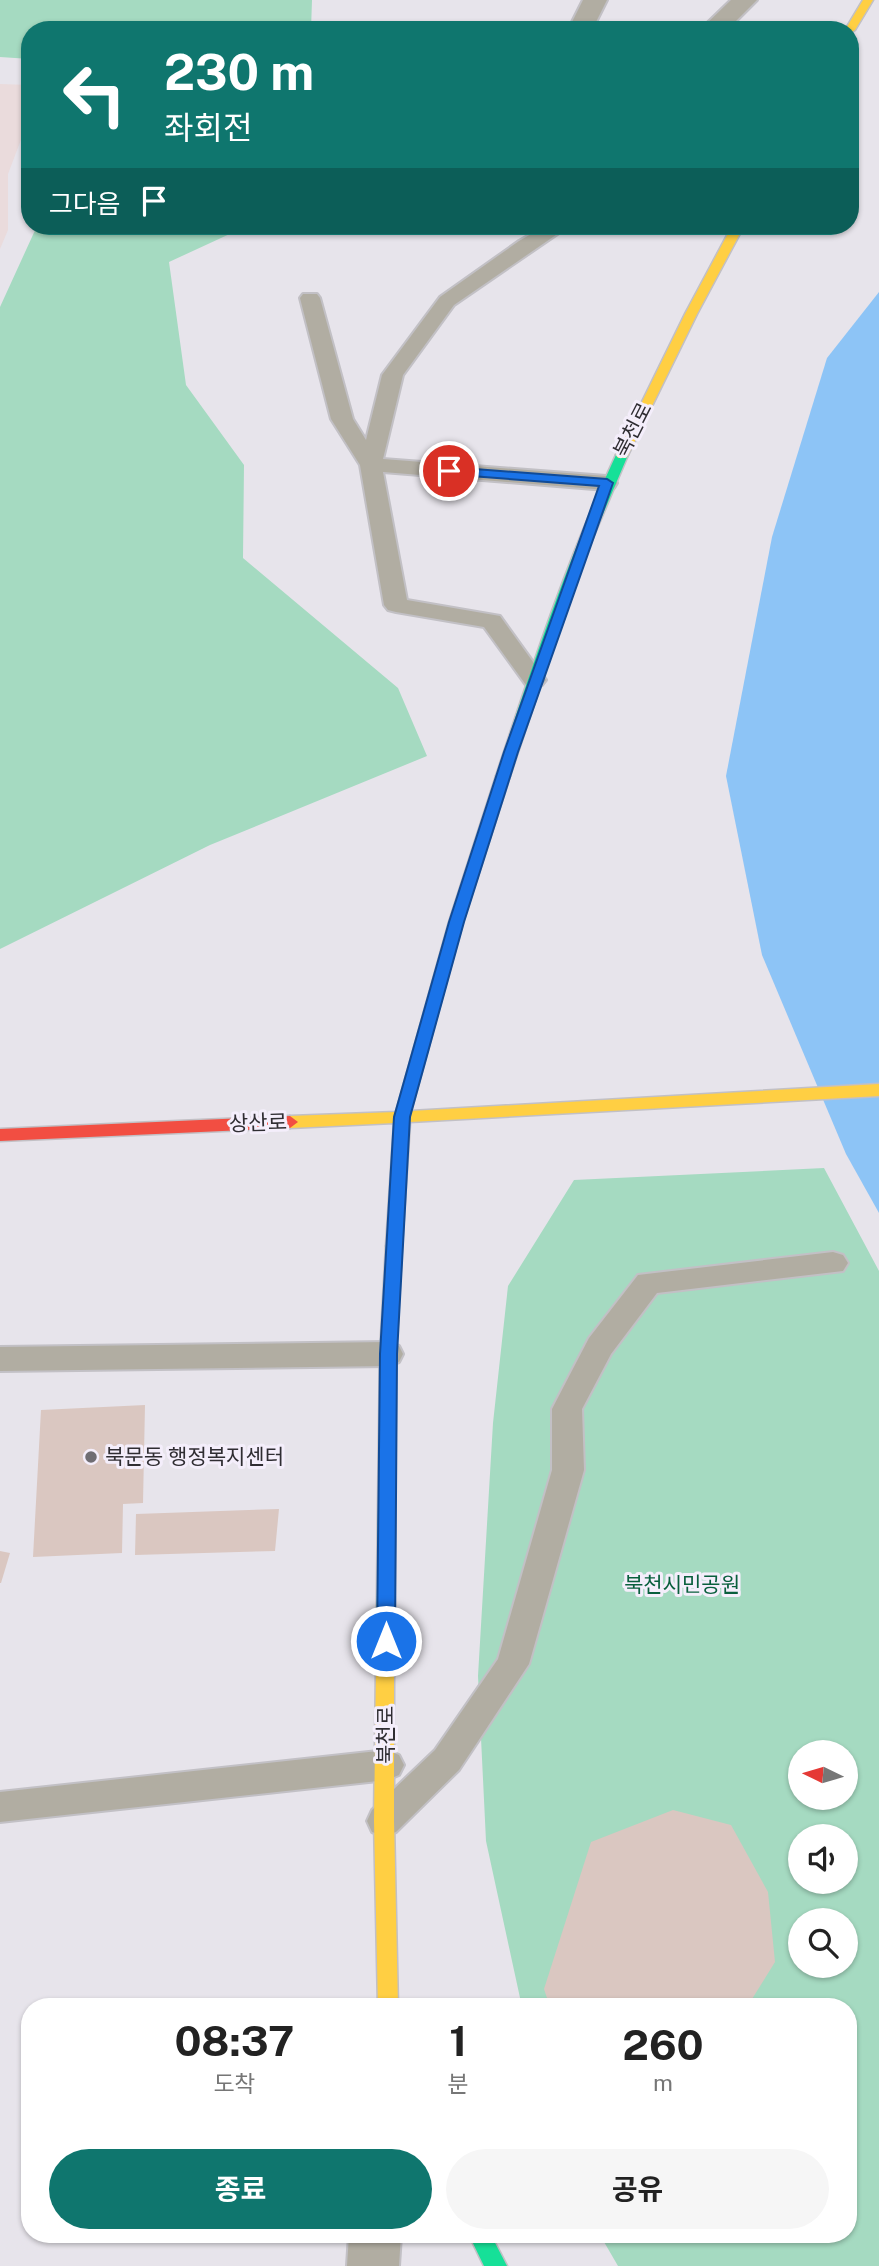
<!DOCTYPE html>
<html lang="ko">
<meta charset="utf-8">
<style>
body{margin:0;font-family:"Public Sans","Noto Sans KR",sans-serif;background:#f6f6f6;color:#222;height:100vh;display:flex;flex-direction:column;font-size:26px;white-space:nowrap}
*{box-sizing:border-box;margin:0}
p{font-size:23px;color:#767676}
.icon{flex:none;width:38px;height:38px;fill:none;stroke:currentColor;stroke-width:2;stroke-linecap:round;stroke-linejoin:round}
.map{position:relative;flex:1;overflow:hidden}
.panel{position:absolute;left:21px;top:1998px;width:836px;height:245px;display:flex;flex-direction:column;background:#fff;border-radius:28px;box-shadow:0 2px 5px #0004}
.panel>*{flex:none}
.top-card{position:absolute;left:21px;top:21px;width:838px;height:214px;border-radius:28px;box-shadow:0 2px 5px #0004;background:#0f766e;color:#fff;overflow:hidden}
.needle{width:46px;rotate:275deg}
.fabs{position:absolute;left:788px;top:1740px;display:grid;gap:14px}
.fabs a{display:grid;place-items:center;width:70px;height:70px;border-radius:50%;background:#fff;box-shadow:0 2px 5px #0004;font-size:35px}
.pin{position:absolute;display:grid;place-items:center;width:60px;height:60px;color:#fff;margin:-30px;border:4px solid #fff;border-radius:50%;box-shadow:0 2px 7px #0007}
.me{position:absolute;width:77px;margin:-38px;rotate:0deg;stroke-linejoin:round;filter:drop-shadow(0 0 5px #0008)}
.turn{display:flex;align-items:center;gap:24px;height:147px;padding:0 28px;font-size:32px}
.turn .icon{width:91px;height:91px;stroke-width:2.5}
.turn b{display:block;font-size:49px;line-height:60px}
.then{display:flex;align-items:center;height:66px;padding:0 28px;background:#0003;gap:14px;font-size:26px}
.eta{display:flex;justify-content:space-evenly;align-items:center;height:119px;text-align:center}
.eta b{font-size:42px;font-weight:700;line-height:49px}
.primary-button{display:flex;gap:14px;margin-top:auto;padding:14px 28px}
.primary-button a{flex:1;height:80px;border-radius:42px;background:#0f766e;color:#fff;font-size:28px;font-weight:700;line-height:80px;text-align:center}
.primary-button a+a{background:#f6f6f6;color:#222}
.map>svg:first-child{display:block}
.education{fill:#eadbdc}
.green{fill:#a5dac1;fill-rule:evenodd}
.water{fill:#8dc4f6}
.building{fill:#dac7c1}
.lines{fill:none;stroke-linecap:round;stroke-linejoin:round}
.lane-casing{stroke:#c2c0c5;stroke-width:4}
.street-casing{stroke:#c2c0c5;stroke-width:4}
.fast-casing{stroke:#c2c0c5;stroke-width:3}
.slow-casing{stroke:#c2c0c5;stroke-width:3}
.jam-casing{stroke:#c2c0c5;stroke-width:3}
.lane{fill:#b1ada2;fill-rule:evenodd}
.street{fill:#b1ada2;fill-rule:evenodd}
.fast{fill:#16e098;fill-rule:evenodd}
.slow{fill:#ffcf43;fill-rule:evenodd}
.jam{fill:#f24e42;fill-rule:evenodd}
.route{fill:#1a73e8;stroke:#114b97;stroke-width:2}
.poi-dot{fill:#6f6d73;stroke:#f4eefb;stroke-width:2.5}
.labels{text-anchor:middle;stroke-width:6;stroke-linejoin:round;paint-order:stroke}
.street-label{font-size:21px;fill:#2f2d32;stroke:#f4eefb}
.poi-label{font-size:21px;fill:#2f2d32;stroke:#f4eefb;text-anchor:start}
.park-label{font-size:21px;fill:#095f3d;stroke:#f4eefb}
</style>
<div class="map">
<svg width="879" height="2266" viewBox="0 0 879 2266">
<rect width="100%" height="100%" fill="#e7e4eb"/>
<!-- education -->
<path class="education" d="M0,84L30,85V116L8,174V230L0,249Z"/>
<!-- green -->
<g class="green">
<path d="M0,0H312L311,30H30V59L0,57Z"/>
<path d="M37,226H247L169,262L186,385L244,465L243,558L398,688L427,756L210,845L0,949V307Z"/>
<path d="M824,1168L879,1271V2266H618L600,2235H849V2007H522L486,1841L478,1676L493,1423L508,1286L574,1180ZM800,1752H845V1797H800ZM800,1836H845V1881H800ZM800,1920H845V1965H800Z"/>
</g>
<!-- water -->
<path class="water" d="M879,292V1213L846,1154L762,955L726,776L772,537L827,358Z"/>
<!-- building -->
<g class="building">
<path d="M145,1405L143,1503L123,1504L122,1553L33,1557L41,1410Z"/>
<path d="M279,1509L275,1551L135,1555L136,1514Z"/>
<path d="M0,1551L10,1553L1,1583H0Z"/>
<path d="M673,1810L731,1825L768,1892L775,1962L747,2007H550L544,1989L591,1842Z"/>
</g>
<g class="lines">
<defs>
<g id="lane">
<path d="M545,226H569L454,305L403,375L383,459L606,476L614,478L617,483L614,488L606,490L383,472L407,600L500,616L546,680L542,685L534,687L526,685L484,627L396,612L388,610L384,605L360,465L331,419L300,298L303,294H317L320,298L353,419L366,440L382,375L440,297L519,241Z"/>
<path d="M833,1252L843,1255L848,1263L843,1271L657,1293L611,1354L582,1409L584,1470L529,1664L459,1770L396,1832L384,1836L372,1832L367,1821L372,1810L435,1750L498,1659L552,1470V1409L589,1338L638,1275Z"/>
<path d="M388,1342L399,1346L403,1354L399,1362L388,1366L0,1371V1347Z"/>
<path d="M387,1750L399,1755L404,1765L399,1775L387,1780L0,1822V1792Z"/>
</g>
<g id="street">
<path d="M583,0H607L592,30H568Z"/>
<path d="M731,0H757L727,30H700Z"/>
<path d="M349,2235H401L399,2266H347Z"/>
</g>
<g id="fast">
<path d="M622,451L628,455L578,573L510,776L503,780L498,779L496,776C532,667 567,559 616,455Z"/>
<path d="M394,1240L400,1242L402,1246L396,1354L394,1668L392,1674L385,1676L378,1674L376,1668L380,1354L386,1246L388,1242Z"/>
<path d="M469,2235H491L507,2266H484Z"/>
</g>
<g id="slow">
<path d="M863,0H873L855,30L850,33V30H845Z"/>
<path d="M732,226H744L697,314L628,455L626,458H618L616,455L685,314Z"/>
<path d="M503,772L510,776L463,922L411,1111L879,1084V1096L410,1122L402,1246L400,1250H388L386,1246L394,1123L290,1128L282,1122L290,1116L396,1112L449,922L496,776Z"/>
<path d="M385,1660L392,1662L394,1668V1821L398,2007H378L374,1821L376,1668L378,1662Z"/>
</g>
<path id="jam" d="M290,1116L298,1122L290,1128L0,1141V1129Z"/>
</defs>
<!-- lane casing -->
<use href="#lane" class="lane-casing"/>
<!-- street casing -->
<use href="#street" class="street-casing"/>
<!-- fast casing -->
<use href="#fast" class="fast-casing"/>
<!-- slow casing -->
<use href="#slow" class="slow-casing"/>
<!-- jam casing -->
<use href="#jam" class="jam-casing"/>
<!-- lane -->
<use href="#lane" class="lane"/>
<!-- street -->
<use href="#street" class="street"/>
<!-- fast -->
<use href="#fast" class="fast"/>
<!-- slow -->
<use href="#slow" class="slow"/>
<!-- jam -->
<use href="#jam" class="jam"/>
</g>
<!-- route -->
<path class="route" d="M449,467L607,479L613,483L518,752L464,922L410,1117L397,1354L395,1641L392,1646L386,1648L379,1646L377,1641L380,1354L394,1117L449,922L504,752L599,486L445,474V468Z"/>
<!-- markers -->
<circle class="poi-dot" cx="91" cy="1457" r="7"/>
<g class="labels">
<!-- street labels -->
<g class="street-label">
<text transform="translate(633 430) rotate(-63)" y="7">북천로</text>
<text transform="translate(258 1123) rotate(-2)" y="7">상산로</text>
<text transform="translate(386 1735) rotate(-90)" y="7">북천로</text>
</g>
<!-- poi labels -->
<g class="poi-label">
<text x="105" y="1464">북문동 행정복지센터</text>
</g>
<!-- park labels -->
<g class="park-label">
<text x="682" y="1592">북천시민공원</text>
</g>
</g>
</svg>
<div class="fabs">
<a><svg class="needle" viewBox="-14 -14 28 28"><path d="M0-13l5 13h-10z" fill="#e53935"/><path d="M0 13l5-13h-10z" fill="#767676"/></svg></a>
<a><svg class="icon" aria-label="sound" viewBox="0 0 24 24"><path d="M4 9h4l5-4v14l-5-4H4zM17 9q2 3 0 6"/></svg></a>
<a><svg class="icon" aria-label="search" viewBox="0 0 24 24"><circle cx="10" cy="10" r="6"/><path d="M15 15l6 6"/></svg></a>
</div>
<div class="pin" style="left:449px;top:471px;background:#d93025"><svg class="icon" aria-label="arrive" viewBox="0 0 24 24"><path d="M6 21V4h12l-3 4 3 4H6"/></svg></div>
<svg class="me" style="left:386px;top:1641px" viewBox="-20 -20 40 40"><circle r="17" fill="#1a73e8" stroke="#fff" stroke-width="3"/><path d="M0-11L8 9 0 5-8 9z" fill="#fff"/></svg>
<div class="top-card">
<div class="turn"><svg class="icon" aria-label="left" viewBox="0 0 24 24"><path d="M17 20v-9H6M10 6l-5 5 5 5"/></svg><div><b>230 m</b>좌회전</div></div>
<div class="then">그다음<svg class="icon" aria-label="arrive" viewBox="0 0 24 24"><path d="M6 21V4h12l-3 4 3 4H6"/></svg></div>
</div>
<section class="panel">
<div class="eta">
<div><b>08:37</b><p>도착</p></div>
<div><b>1</b><p>분</p></div>
<div><b>260</b><p>m</p></div>
</div>
<div class="primary-button"><a>종료</a><a>공유</a></div>
</section>
</div>
